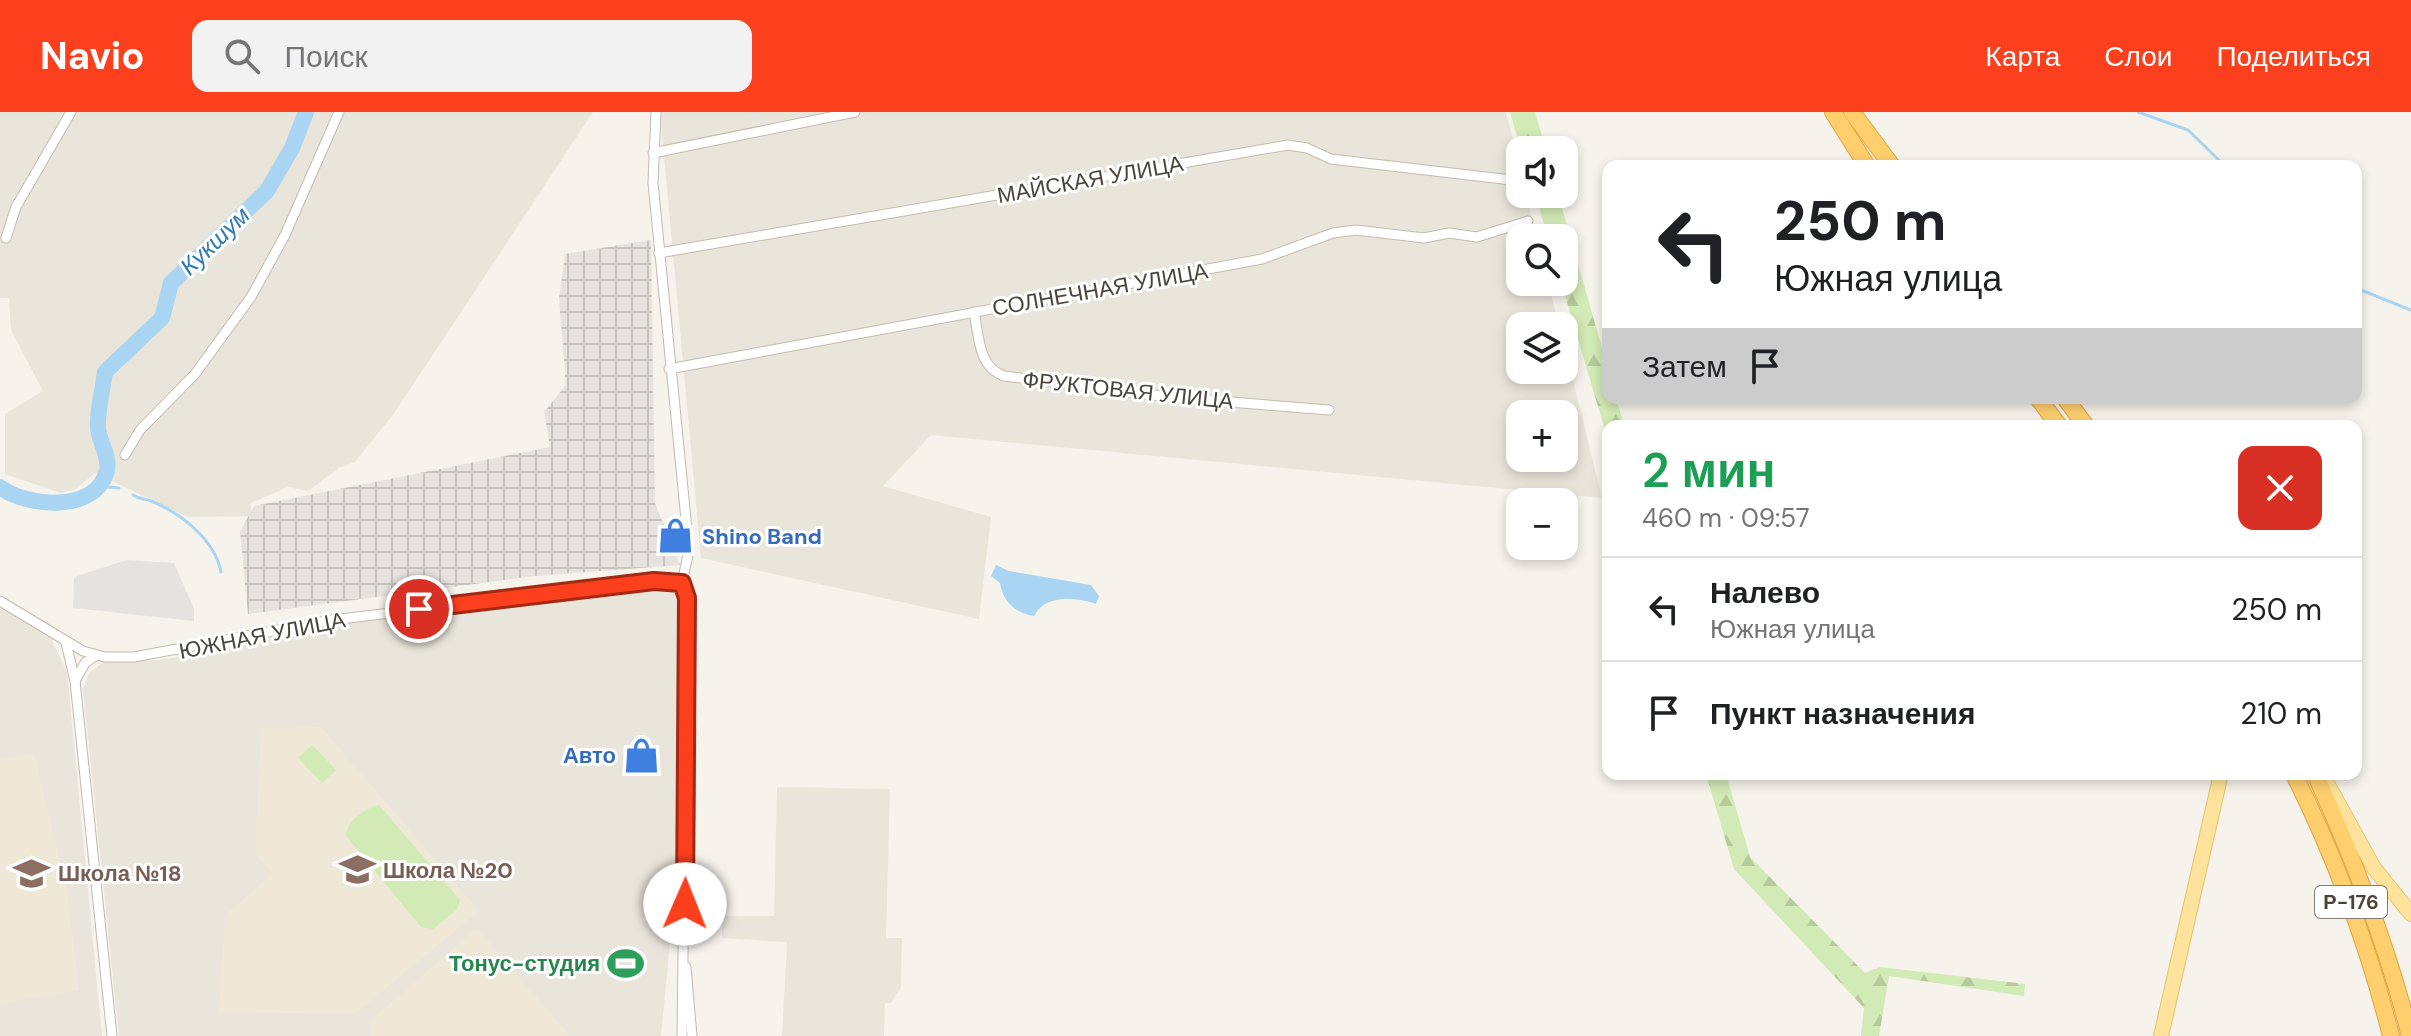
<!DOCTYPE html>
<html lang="ru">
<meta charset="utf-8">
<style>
body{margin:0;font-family:"DM Sans",sans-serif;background:#f2f2f2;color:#202124;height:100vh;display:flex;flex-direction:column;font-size:30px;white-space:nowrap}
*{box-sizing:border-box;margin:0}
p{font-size:26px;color:#757577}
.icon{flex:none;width:44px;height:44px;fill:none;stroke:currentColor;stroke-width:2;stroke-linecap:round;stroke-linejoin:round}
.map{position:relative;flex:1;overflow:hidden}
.side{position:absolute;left:1602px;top:308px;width:760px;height:360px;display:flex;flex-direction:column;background:#fff;border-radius:16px;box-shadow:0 4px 12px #0003}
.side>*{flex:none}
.guide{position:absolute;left:1602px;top:48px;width:760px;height:244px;border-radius:16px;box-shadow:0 4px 12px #0003;background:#fff;color:#202124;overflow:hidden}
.controls{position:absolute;left:1506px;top:24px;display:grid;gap:16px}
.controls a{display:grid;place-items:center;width:72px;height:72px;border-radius:16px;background:#fff;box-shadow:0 4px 12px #0003;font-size:40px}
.pin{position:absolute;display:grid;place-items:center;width:68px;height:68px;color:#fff;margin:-34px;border:4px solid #fff;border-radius:50%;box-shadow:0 2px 8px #0007}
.me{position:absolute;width:88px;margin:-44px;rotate:1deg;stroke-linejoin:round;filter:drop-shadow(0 0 6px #0008)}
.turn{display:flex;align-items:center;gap:28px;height:168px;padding:0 40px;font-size:36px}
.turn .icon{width:104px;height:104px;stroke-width:2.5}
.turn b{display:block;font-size:56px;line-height:68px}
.then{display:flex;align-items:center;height:76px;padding:0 40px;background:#0003;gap:16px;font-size:30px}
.round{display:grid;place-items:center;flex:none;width:84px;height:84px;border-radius:16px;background:#f2f2f2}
.overview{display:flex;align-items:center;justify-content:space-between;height:136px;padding:0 40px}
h1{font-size:48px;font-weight:600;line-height:60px;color:#1e9e55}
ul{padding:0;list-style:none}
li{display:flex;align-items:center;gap:24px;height:104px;padding:0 40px;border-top:2px solid #e0e0e0}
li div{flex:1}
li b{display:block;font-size:30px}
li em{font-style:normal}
header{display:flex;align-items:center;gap:48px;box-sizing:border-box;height:112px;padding:0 40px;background:#fc3f1d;color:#fff}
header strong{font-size:38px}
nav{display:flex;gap:44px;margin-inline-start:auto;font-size:28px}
.search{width:560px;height:72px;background:#f2f2f2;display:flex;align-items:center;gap:20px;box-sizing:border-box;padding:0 28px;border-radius:16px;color:#757577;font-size:30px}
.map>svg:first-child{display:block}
.residential{fill:#eae5da;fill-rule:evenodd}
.industrial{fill:url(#industrial-grid)}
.education{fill:#efe8d6}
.forest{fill:url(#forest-firs)}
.green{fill:#d2eab5}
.parking{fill:#e5e3e0}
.water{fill:#a9d4f2}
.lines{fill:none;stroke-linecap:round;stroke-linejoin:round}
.stream{stroke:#a9d4f2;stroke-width:3}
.river{stroke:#a9d4f2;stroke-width:16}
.street-casing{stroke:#c2bbae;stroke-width:11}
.primary-casing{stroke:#e6c16a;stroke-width:16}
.highway-casing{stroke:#e0a43c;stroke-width:18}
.street{stroke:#fff;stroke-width:9}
.primary{stroke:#ffe39c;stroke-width:14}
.highway{stroke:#ffcf6e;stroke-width:16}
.route-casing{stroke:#a42913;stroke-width:20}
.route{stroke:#fc3f1d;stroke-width:14}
.labels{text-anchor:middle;stroke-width:6;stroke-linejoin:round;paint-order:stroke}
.shield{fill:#fff;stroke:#817c74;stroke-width:2}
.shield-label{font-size:20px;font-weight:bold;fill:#4b4439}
.street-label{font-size:22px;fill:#4b4439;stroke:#fff}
.shop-label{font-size:22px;font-weight:bold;fill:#366cbe;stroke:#fff;text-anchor:start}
.education-label{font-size:22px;font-weight:bold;fill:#785e54;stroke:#fff;text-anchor:start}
.leisure-label{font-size:22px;font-weight:bold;fill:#27864d;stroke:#fff;text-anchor:end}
.water-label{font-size:24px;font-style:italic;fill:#2e7ab2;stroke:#fff}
</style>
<header>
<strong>Navio</strong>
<div class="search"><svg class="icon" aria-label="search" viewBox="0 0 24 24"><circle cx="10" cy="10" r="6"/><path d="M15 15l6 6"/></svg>Поиск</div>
<nav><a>Карта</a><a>Слои</a><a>Поделиться</a></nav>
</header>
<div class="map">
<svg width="2411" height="924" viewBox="0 0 2411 924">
<defs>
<pattern id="industrial-grid" width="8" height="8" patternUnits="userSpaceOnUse" patternTransform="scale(2)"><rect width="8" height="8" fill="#e6e2dd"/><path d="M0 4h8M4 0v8" fill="none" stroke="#c7c3be"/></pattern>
<pattern id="forest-firs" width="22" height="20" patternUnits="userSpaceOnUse" patternTransform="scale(2)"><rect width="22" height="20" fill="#d2eab5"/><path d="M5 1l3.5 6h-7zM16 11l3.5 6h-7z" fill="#b6ca9c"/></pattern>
</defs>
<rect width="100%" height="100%" fill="#f6f3ec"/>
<!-- residential -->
<g class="residential">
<path d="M0,0H593L395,300L355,350L339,356L308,379L288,375L251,391V404L188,405L95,361L76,377L61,381L5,362V302L43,279L11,218L9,186H0Z"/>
<path d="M660,0H1506L1520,56V82H1526L1537,126H1520V170H1548L1559,214H1520V258H1564V232L1602,386L931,323L883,374L991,405L979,507L701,446ZM1520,302H1564V346H1520Z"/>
<path d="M654,469L669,472L677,484V761L661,924H119L83,577L89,561L105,549L159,548L197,542L348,508Z"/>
<path d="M0,494L49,523L67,560L102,924H0Z"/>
<path d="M777,675L890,677L886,826H902L901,875L891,891H885L884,924H782L787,830L722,826V804H774Z"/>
</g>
<!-- industrial -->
<path class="industrial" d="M651,128L655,391L680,453L534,464L248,502L240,420L254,394L550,335L544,300L566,273L559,186L565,142Z"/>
<!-- education -->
<g class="education">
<path d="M321,615L479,799L355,902L219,900L225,803L273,762L255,741L261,616Z"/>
<path d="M34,641L67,779L79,878L0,891V648Z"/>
<path d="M477,816L570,924H370V909Z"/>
</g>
<!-- forest -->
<g class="forest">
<path d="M1510,0H1535L1546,38H1521Z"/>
<path d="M1535,82H1558L1608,257V286H1616L1624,314H1608V328L1561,170H1564V126H1548Z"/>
<path d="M1706,662H1726L1750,745L1865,861L1880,855L2025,872L2024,884L1889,864L1879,924H1861L1864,896L1734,757Z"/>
</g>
<!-- green -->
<g class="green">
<path d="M312,633L336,658L322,671L298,646Z"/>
<path d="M379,693L460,788L457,797L433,817L421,815L346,724C345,711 366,695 379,693Z"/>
</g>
<!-- parking -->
<g class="parking">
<path d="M127,448L174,451L194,497V509L73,496L74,465Z"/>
<path d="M687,607L697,616L696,707L686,713Z"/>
</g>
<!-- water -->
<path class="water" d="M996,453L1009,459L1091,473L1099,484L1096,492C1075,485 1046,482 1034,504C1015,501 1003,490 1000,471L991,464Z"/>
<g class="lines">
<!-- stream -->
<g class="stream">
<path d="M2138,0L2188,18L2225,54"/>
<path d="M2356,176L2411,198"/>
<path d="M102,368L108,375L119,376"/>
<path d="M133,383C140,388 145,386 151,389C181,401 215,428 221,460"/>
</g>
<!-- river -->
<path class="river" d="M0,375C26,395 97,402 107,358C110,345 99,329 98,316C97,298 103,277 105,260L162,206L171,171L267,79L292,36L306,0"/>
<defs>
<g id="street">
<path d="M656,0L653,71L689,438L682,471"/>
<path d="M653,41L855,0"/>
<path d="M6,126L16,95L71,0"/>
<path d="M659,141L1288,33L1307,36L1331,47L1520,69"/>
<path d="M974,200C979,224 978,255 1004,264L1169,285L1329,298"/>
<path d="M669,257L1262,147L1333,121L1356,118L1424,126L1449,121L1477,125L1528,109"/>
<path d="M125,343L140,318L195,262L251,185L285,123L339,0"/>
<path d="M0,489L83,539L105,545H134L332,508L654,469L682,471"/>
<path d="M66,531L75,569L112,924"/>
<path d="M75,569L85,551L95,544"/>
<path d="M686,855L692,924"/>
<path d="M682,924L687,533V486L682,471"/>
</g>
<g id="primary">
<path d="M2322,662L2374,756L2411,802"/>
<path d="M2161,924L2221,662"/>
</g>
<g id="highway">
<path d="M1833,0L1867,54"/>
<path d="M1852,0L1892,54"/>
<path d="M2038,286L2059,314"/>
<path d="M2065,286L2086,314"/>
<path d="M2294,662C2336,747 2368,832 2391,924"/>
<path d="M2315,662C2354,747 2387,833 2410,924"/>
</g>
</defs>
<!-- street casing -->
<use href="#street" class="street-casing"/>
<!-- primary casing -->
<use href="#primary" class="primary-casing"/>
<!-- highway casing -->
<use href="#highway" class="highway-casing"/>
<!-- street -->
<use href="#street" class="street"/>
<!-- primary -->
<use href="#primary" class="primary"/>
<!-- highway -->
<use href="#highway" class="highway"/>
</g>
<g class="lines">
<defs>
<path id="route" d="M419,497L654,469L682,471L687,486L685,792"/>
</defs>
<!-- route casing -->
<use href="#route" class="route-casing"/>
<!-- route -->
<use href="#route" class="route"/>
</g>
<!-- icons -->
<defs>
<symbol id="shop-bare" viewBox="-9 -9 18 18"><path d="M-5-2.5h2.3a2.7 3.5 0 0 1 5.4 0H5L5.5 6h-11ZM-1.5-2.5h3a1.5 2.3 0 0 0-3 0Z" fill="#3f7fe0" stroke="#fff" stroke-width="2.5" paint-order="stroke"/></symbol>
<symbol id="school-bare" viewBox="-9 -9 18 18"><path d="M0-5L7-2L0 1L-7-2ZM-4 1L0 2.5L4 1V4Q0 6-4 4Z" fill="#8d6e63" stroke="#fff" stroke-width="2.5" paint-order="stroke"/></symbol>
<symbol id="stadium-bare" viewBox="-9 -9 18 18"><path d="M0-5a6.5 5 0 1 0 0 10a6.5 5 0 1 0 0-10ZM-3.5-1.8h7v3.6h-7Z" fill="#2e9e5b" stroke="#fff" stroke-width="2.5" paint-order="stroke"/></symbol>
</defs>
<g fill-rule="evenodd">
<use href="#shop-bare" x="650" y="398" width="51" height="51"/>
<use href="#shop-bare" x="616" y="618" width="51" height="51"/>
<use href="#school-bare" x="332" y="732" width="51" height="51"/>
<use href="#school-bare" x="6" y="736" width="51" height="51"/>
<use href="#stadium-bare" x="600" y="826" width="51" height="51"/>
</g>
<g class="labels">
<!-- shield labels -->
<rect class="shield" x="2315" y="774" width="72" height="32" rx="6"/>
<g class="shield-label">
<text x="2351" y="797">Р-176</text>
</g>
<!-- street labels -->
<g class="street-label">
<text transform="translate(1090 67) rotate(-10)" y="8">МАЙСКАЯ УЛИЦА</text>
<text transform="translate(1100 177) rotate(-10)" y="8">СОЛНЕЧНАЯ УЛИЦА</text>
<text transform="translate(1128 278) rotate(6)" y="8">ФРУКТОВАЯ УЛИЦА</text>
<text transform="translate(262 523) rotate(-11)" y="8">ЮЖНАЯ УЛИЦА</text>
</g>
<!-- shop labels -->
<g class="shop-label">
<text x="702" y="432">Shino Band</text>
<text x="616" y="651" text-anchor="end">Авто</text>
</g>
<!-- education labels -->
<g class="education-label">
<text x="383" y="766">Школа №20</text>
<text x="58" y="769">Школа №18</text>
</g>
<!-- leisure labels -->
<g class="leisure-label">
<text x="600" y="859">Тонус-студия</text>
</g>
<!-- water labels -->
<g class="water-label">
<text transform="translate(215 129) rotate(-44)" y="8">Кукшум</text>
</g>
</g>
</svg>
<div class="controls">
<a><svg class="icon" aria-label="sound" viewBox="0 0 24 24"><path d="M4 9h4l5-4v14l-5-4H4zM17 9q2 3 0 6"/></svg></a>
<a><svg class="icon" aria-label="search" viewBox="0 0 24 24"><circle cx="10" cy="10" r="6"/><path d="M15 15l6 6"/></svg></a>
<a><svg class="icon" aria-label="layers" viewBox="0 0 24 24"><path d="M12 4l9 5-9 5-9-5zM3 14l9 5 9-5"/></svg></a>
<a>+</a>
<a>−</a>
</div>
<div class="pin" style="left:419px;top:497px;background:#d93025"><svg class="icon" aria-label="arrive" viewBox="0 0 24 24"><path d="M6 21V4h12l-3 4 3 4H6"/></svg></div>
<svg class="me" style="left:685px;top:792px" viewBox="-20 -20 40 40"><circle r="19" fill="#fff"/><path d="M0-13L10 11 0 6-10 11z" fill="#fc3f1d"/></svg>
<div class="guide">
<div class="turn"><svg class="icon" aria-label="left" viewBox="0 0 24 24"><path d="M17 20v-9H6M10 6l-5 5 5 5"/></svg><div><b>250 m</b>Южная улица</div></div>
<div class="then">Затем<svg class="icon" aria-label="arrive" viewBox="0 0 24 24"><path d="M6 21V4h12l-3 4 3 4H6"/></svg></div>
</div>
<section class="side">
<div class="overview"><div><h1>2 мин</h1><p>460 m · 09:57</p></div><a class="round" style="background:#d93025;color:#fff"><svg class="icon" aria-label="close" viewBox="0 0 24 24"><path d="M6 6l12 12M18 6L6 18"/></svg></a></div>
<ul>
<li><svg class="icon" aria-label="left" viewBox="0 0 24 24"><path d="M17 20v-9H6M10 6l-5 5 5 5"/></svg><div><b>Налево</b><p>Южная улица</p></div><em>250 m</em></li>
<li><svg class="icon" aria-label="arrive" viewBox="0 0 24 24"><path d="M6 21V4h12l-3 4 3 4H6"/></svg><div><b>Пункт назначения</b></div><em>210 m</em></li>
</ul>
</section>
</div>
